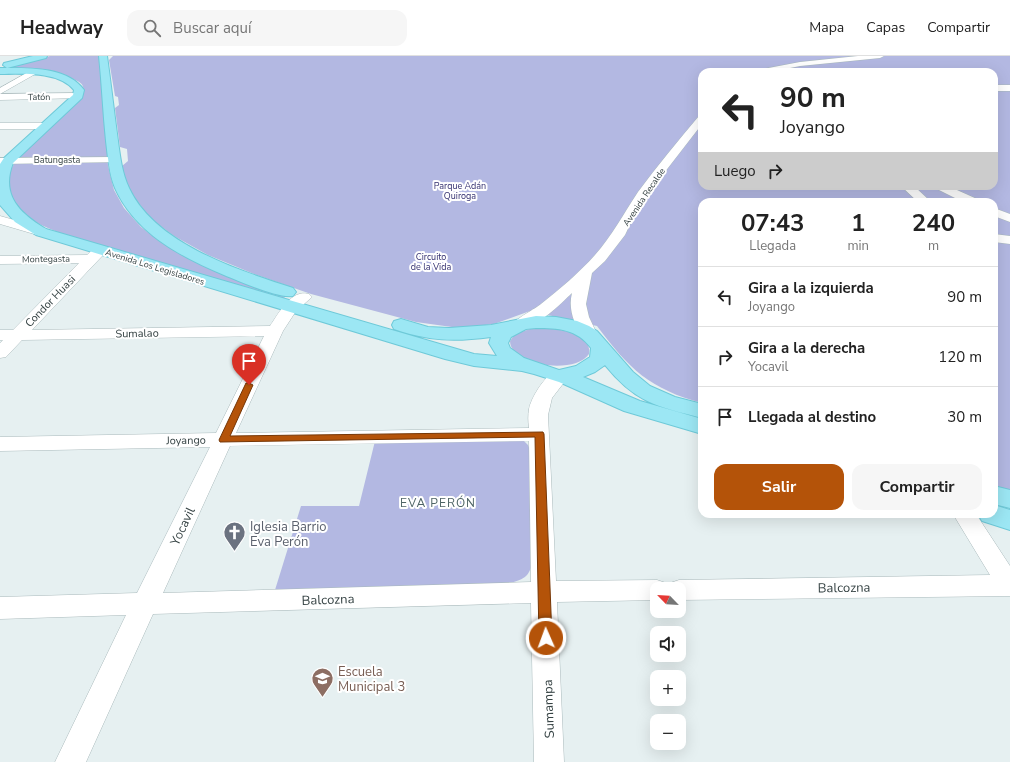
<!DOCTYPE html>
<html lang="es">
<meta charset="utf-8">
<style>
body{margin:0;font-family:"Nunito Sans",sans-serif;background:#f6f6f6;color:#222;height:100vh;display:flex;flex-direction:column;font-size:15px;white-space:nowrap}
*{box-sizing:border-box;margin:0}
p{font-size:13px;color:#767676}
.icon{flex:none;width:22px;height:22px;fill:none;stroke:currentColor;stroke-width:2;stroke-linecap:round;stroke-linejoin:round}
.map{position:relative;flex:1;overflow:hidden}
.side{position:absolute;left:698px;top:142px;width:300px;height:320px;display:flex;flex-direction:column;background:#fff;border-radius:12px;box-shadow:0 4px 16px #0002}
.side>*{flex:none}
.hud{position:absolute;left:698px;top:12px;width:300px;height:122px;border-radius:12px;box-shadow:0 4px 16px #0002;background:#fff;color:#222;overflow:hidden}
.needle{width:26px;rotate:295deg}
.buttons{position:absolute;left:650px;top:526px;display:grid;gap:8px}
.buttons a{display:grid;place-items:center;width:36px;height:36px;border-radius:8px;background:#fff;box-shadow:0 4px 16px #0002;font-size:20px}
.pin{position:absolute;display:grid;place-items:center;width:34px;height:34px;color:#fff;margin:-41px -17px;border-radius:50% 50% 50% 0;rotate:-45deg;box-shadow:0 0 4px #0007}
.pin .icon{rotate:45deg}
.me{position:absolute;width:44px;margin:-22px;rotate:358deg;stroke-linejoin:round;filter:drop-shadow(0 0 3px #0008)}
.turn{display:flex;align-items:center;gap:14px;height:84px;padding:0 16px;font-size:18px}
.turn .icon{width:52px;height:52px;stroke-width:2.5}
.turn b{display:block;font-size:28px;line-height:34px}
.then{display:flex;align-items:center;height:38px;padding:0 16px;background:#0003;gap:8px;font-size:15px}
.eta{display:flex;justify-content:space-evenly;align-items:center;height:68px;text-align:center}
.eta b{font-size:24px;font-weight:700;line-height:28px}
.button{display:flex;gap:8px;margin-top:auto;padding:8px 16px}
.button a{flex:1;height:46px;border-radius:12px;background:#b45309;color:#fff;font-size:16px;font-weight:700;line-height:46px;text-align:center}
.button a+a{background:#f6f6f6;color:#222}
ul{padding:0;list-style:none}
li{display:flex;align-items:center;gap:12px;height:60px;padding:0 16px;border-top:1px solid #e0e0e0}
li div{flex:1}
li b{display:block;font-size:15px}
li em{font-style:normal}
header{display:flex;align-items:center;gap:24px;box-sizing:border-box;height:56px;padding:0 20px;background:#fff;border-bottom:1px solid #e0e0e0}
header strong{font-size:19px}
nav{display:flex;gap:22px;margin-inline-start:auto;font-size:14px}
.search{width:280px;height:36px;background:#f6f6f6;display:flex;align-items:center;gap:10px;box-sizing:border-box;padding:0 14px;border-radius:12px;color:#767676;font-size:15px}
.map>svg:first-child{display:block}
.green{fill:#b3b8e2;fill-rule:evenodd}
.lines{fill:none;stroke-linecap:round;stroke-linejoin:round}
.minor-casing{stroke:#aababc;stroke-width:1}
.major-casing{stroke:#6ec9d8;stroke-width:2}
.minor{fill:#fff;fill-rule:evenodd}
.major{fill:#9ce7f4;fill-rule:evenodd}
.route{fill:#b45309;stroke:#753606}
.labels{text-anchor:middle;stroke-width:4;stroke-linejoin:round;paint-order:stroke}
.far-street-label{font-size:9px;fill:#364344;stroke:#fff}
.far-park-label{font-size:9px;fill:#332f6f;stroke:#fff}
.street-label{font-size:11px;fill:#364344;stroke:#fff}
.neighbourhood-label{font-size:12px;letter-spacing:1px;fill:#4e6465;stroke:#fff}
.near-street-label{font-size:13px;fill:#364344;stroke:#fff}
.near-worship-label{font-size:13px;fill:#5b616d;stroke:#fff;text-anchor:start}
.near-education-label{font-size:13px;fill:#785e54;stroke:#fff;text-anchor:start}
</style>
<header>
<strong>Headway</strong>
<div class="search"><svg class="icon" aria-label="search" viewBox="0 0 24 24"><circle cx="10" cy="10" r="6"/><path d="M15 15l6 6"/></svg>Buscar aquí</div>
<nav><a>Mapa</a><a>Capas</a><a>Compartir</a></nav>
</header>
<div class="map">
<svg width="1010" height="706" viewBox="0 0 1010 706">
<rect width="100%" height="100%" fill="#e6f0f1"/>
<!-- green -->
<g class="green">
<path d="M50,0H100L108,109L114,134L124,152L141,171L162,187L190,203L285,241L283,243L67,180C51,173 33,167 20,156C17,153 15,149 13,145C5,129 8,116 18,101L82,40C86,28 81,26 70,22L12,11L18,8Z"/>
<path d="M113,0H1010V435L994,430V146H702V347C650,333 629,313 597,270L530,255L494,268L459,272L416,266L311,238L254,218L208,199L174,180L151,163L133,140L126,125L122,110L128,105L127,93L120,91L115,52L119,49L118,41L115,40L109,4ZM702,16H994V130H702Z"/>
<path d="M533,272C548,271 593,275 589,298C575,319 510,310 510,285L515,278Z"/>
<path d="M523,384L528,389L530,394L533,506C528,521 526,522 511,527L275,534L301,450H359L375,385Z"/>
</g>
<g class="lines">
<defs>
<g id="minor">
<path d="M858,0H884L880,2L800,10L770,16H754L758,14L800,6Z"/>
<path d="M30,15H33L37,17L0,38V32Z"/>
<rect x="994" y="29" width="16" height="6"/>
<path d="M78,37L82,40L81,42L0,44V38Z"/>
<path d="M702,59V68L654,130L634,160L625,179L605,205L592,217L586,248L589,261L597,278L595,282L589,283L583,282C574,268 568,253 572,237C559,249 535,275 516,270L514,267C517,262 535,253 541,248C559,234 580,216 595,199C612,180 624,157 638,136C657,110 678,85 699,60Z"/>
<path d="M0,67H46L51,70L46,73H0Z"/>
<path d="M114,101L119,104L118,106L0,108V102Z"/>
<path d="M901,130H914L931,146H918Z"/>
<path d="M933,130H948L977,143L979,146H963L935,132Z"/>
<path d="M994,152L1010,158V166L994,160Z"/>
<path d="M0,160L46,173L48,176L46,179L41,180L0,168Z"/>
<path d="M994,178L1010,180V188L994,186Z"/>
<path d="M100,190L105,191L107,194L105,197L32,274L270,270C279,257 291,233 309,238L312,241L296,255L283,275L236,377L529,372C528,365 528,359 529,353C531,342 544,321 554,316C558,314 562,315 566,316L569,320L552,342L548,359L556,525L657,524L666,527L668,531L670,527L679,524L990,519L953,458H976L1010,510V540L679,544V533H657V544L557,546L564,706H534L531,547L153,558L86,706H55L126,559L0,563V541L137,537L210,391L0,395V381L216,377L264,280L22,284L6,301L0,302V287L3,284H0V274H13L79,207L0,208V200L87,199L95,191ZM529,385L531,526L163,537L230,390Z"/>
</g>
<g id="major">
<path d="M33,0H47L46,2L7,12L3,9L4,7Z"/>
<path d="M99,0H107C111,28 114,56 118,85C120,100 122,117 129,132C155,188 238,214 293,232L296,236L293,240C279,243 239,225 224,219C181,201 135,177 115,132C109,118 108,101 106,85C103,57 102,28 99,0Z"/>
<path d="M0,12C26,12 67,10 84,34L82,42L13,107C0,140 21,158 46,173L474,298L497,300L489,287L491,281C454,286 429,285 394,273L392,269L394,265L401,263L428,271L449,272L491,269L536,260L556,261L577,265L589,270L597,275L633,316L650,330L675,341L702,348V362C656,350 636,347 605,309L595,316L583,321L640,345L702,363V378L624,355L559,326L534,318L522,315L474,310L445,303L36,179L15,166L0,149V108L4,102L73,39L74,34C58,15 23,18 0,18ZM536,272C558,272 577,273 591,292L590,301L576,310L559,314L524,302L510,292L508,287L511,281L526,273Z"/>
<path d="M994,430L1010,434V452L994,448Z"/>
<path d="M994,449L1010,454V474L982,465L978,458H994Z"/>
</g>
</defs>
<!-- minor casing -->
<use href="#minor" class="minor-casing"/>
<!-- major casing -->
<use href="#major" class="major-casing"/>
<!-- minor -->
<use href="#minor" class="minor"/>
<!-- major -->
<use href="#major" class="major"/>
</g>
<!-- route -->
<path class="route" d="M246,327H249L253,329L230,380L543,376L544,378L552,582L550,586L546,588L541,586L539,582L535,381L220,386L219,384Z"/>
<!-- icons -->
<defs>
<symbol id="church-pin" viewBox="-11 -11 22 30"><path d="M0 17L-7.5 6A9.5 9.5 0 1 1 7.5 6Z" fill="#6b7280" stroke="#fff"/><path d="M-1.2-6h2.4v3.5h3.3v2.4h-3.3V6h-2.4V-.1h-3.3v-2.4h3.3Z" fill="#fff"/></symbol>
<symbol id="school-pin" viewBox="-11 -11 22 30"><path d="M0 17L-7.5 6A9.5 9.5 0 1 1 7.5 6Z" fill="#8d6e63" stroke="#fff"/><path d="M0-5L7-2L0 1L-7-2ZM-4 1L0 2.5L4 1V4Q0 6-4 4Z" fill="#fff"/></symbol>
</defs>
<g fill-rule="evenodd">
<use href="#church-pin" x="222" y="464" width="25" height="34"/>
<use href="#school-pin" x="310" y="610" width="25" height="34"/>
</g>
<g class="labels">
<!-- far-street labels -->
<g class="far-street-label">
<text transform="translate(39 41) rotate(-1)" y="3">Tatón</text>
<text x="57" y="107">Batungasta</text>
<text transform="translate(644 141) rotate(-56)" y="3">Avenida Recalde</text>
<text transform="translate(46 203) rotate(-1)" y="3">Montegasta</text>
<text transform="translate(155 211) rotate(17)" y="3">Avenida Los Legisladores</text>
</g>
<!-- far-park labels -->
<g class="far-park-label">
<text x="460" y="133">Parque Adán<tspan x="460" dy="10">Quiroga</tspan></text>
<text x="431" y="204">Circuito<tspan x="431" dy="10">de la Vida</tspan></text>
</g>
<!-- street labels -->
<g class="street-label">
<text transform="translate(50 245) rotate(-46)" y="4">Condor Huasi</text>
<text transform="translate(137 277) rotate(-1)" y="4">Sumalao</text>
<text transform="translate(186 384) rotate(-1)" y="4">Joyango</text>
</g>
<!-- neighbourhood labels -->
<g class="neighbourhood-label">
<text x="438" y="451">EVA PERÓN</text>
</g>
<!-- near-street labels -->
<g class="near-street-label">
<text transform="translate(182 470) rotate(-65)" y="5">Yocavil</text>
<text transform="translate(844 531) rotate(-1)" y="5">Balcozna</text>
<text transform="translate(328 543) rotate(-2)" y="5">Balcozna</text>
<text transform="translate(548 653) rotate(-92)" y="5">Sumampa</text>
</g>
<!-- near-worship labels -->
<g class="near-worship-label">
<text x="250" y="475">Iglesia Barrio<tspan x="250" dy="15">Eva Perón</tspan></text>
</g>
<!-- near-education labels -->
<g class="near-education-label">
<text x="338" y="620">Escuela<tspan x="338" dy="15">Municipal 3</tspan></text>
</g>
</g>
</svg>
<div class="buttons">
<a><svg class="needle" viewBox="-14 -14 28 28"><path d="M0-13l5 13h-10z" fill="#e53935"/><path d="M0 13l5-13h-10z" fill="#767676"/></svg></a>
<a><svg class="icon" aria-label="sound" viewBox="0 0 24 24"><path d="M4 9h4l5-4v14l-5-4H4zM17 9q2 3 0 6"/></svg></a>
<a>+</a>
<a>−</a>
</div>
<div class="pin" style="left:249px;top:329px;background:#d93025"><svg class="icon" aria-label="arrive" viewBox="0 0 24 24"><path d="M6 21V4h12l-3 4 3 4H6"/></svg></div>
<svg class="me" style="left:546px;top:582px" viewBox="-20 -20 40 40"><circle r="17" fill="#b45309" stroke="#fff" stroke-width="3"/><path d="M0-11L8 9 0 5-8 9z" fill="#fff"/></svg>
<div class="hud">
<div class="turn"><svg class="icon" aria-label="left" viewBox="0 0 24 24"><path d="M17 20v-9H6M10 6l-5 5 5 5"/></svg><div><b>90 m</b>Joyango</div></div>
<div class="then">Luego<svg class="icon" aria-label="right" viewBox="0 0 24 24"><path d="M7 20v-9h11M14 6l5 5-5 5"/></svg></div>
</div>
<section class="side">
<div class="eta">
<div><b>07:43</b><p>Llegada</p></div>
<div><b>1</b><p>min</p></div>
<div><b>240</b><p>m</p></div>
</div>
<ul>
<li><svg class="icon" aria-label="left" viewBox="0 0 24 24"><path d="M17 20v-9H6M10 6l-5 5 5 5"/></svg><div><b>Gira a la izquierda</b><p>Joyango</p></div><em>90 m</em></li>
<li><svg class="icon" aria-label="right" viewBox="0 0 24 24"><path d="M7 20v-9h11M14 6l5 5-5 5"/></svg><div><b>Gira a la derecha</b><p>Yocavil</p></div><em>120 m</em></li>
<li><svg class="icon" aria-label="arrive" viewBox="0 0 24 24"><path d="M6 21V4h12l-3 4 3 4H6"/></svg><div><b>Llegada al destino</b></div><em>30 m</em></li>
</ul>
<div class="button"><a>Salir</a><a>Compartir</a></div>
</section>
</div>
